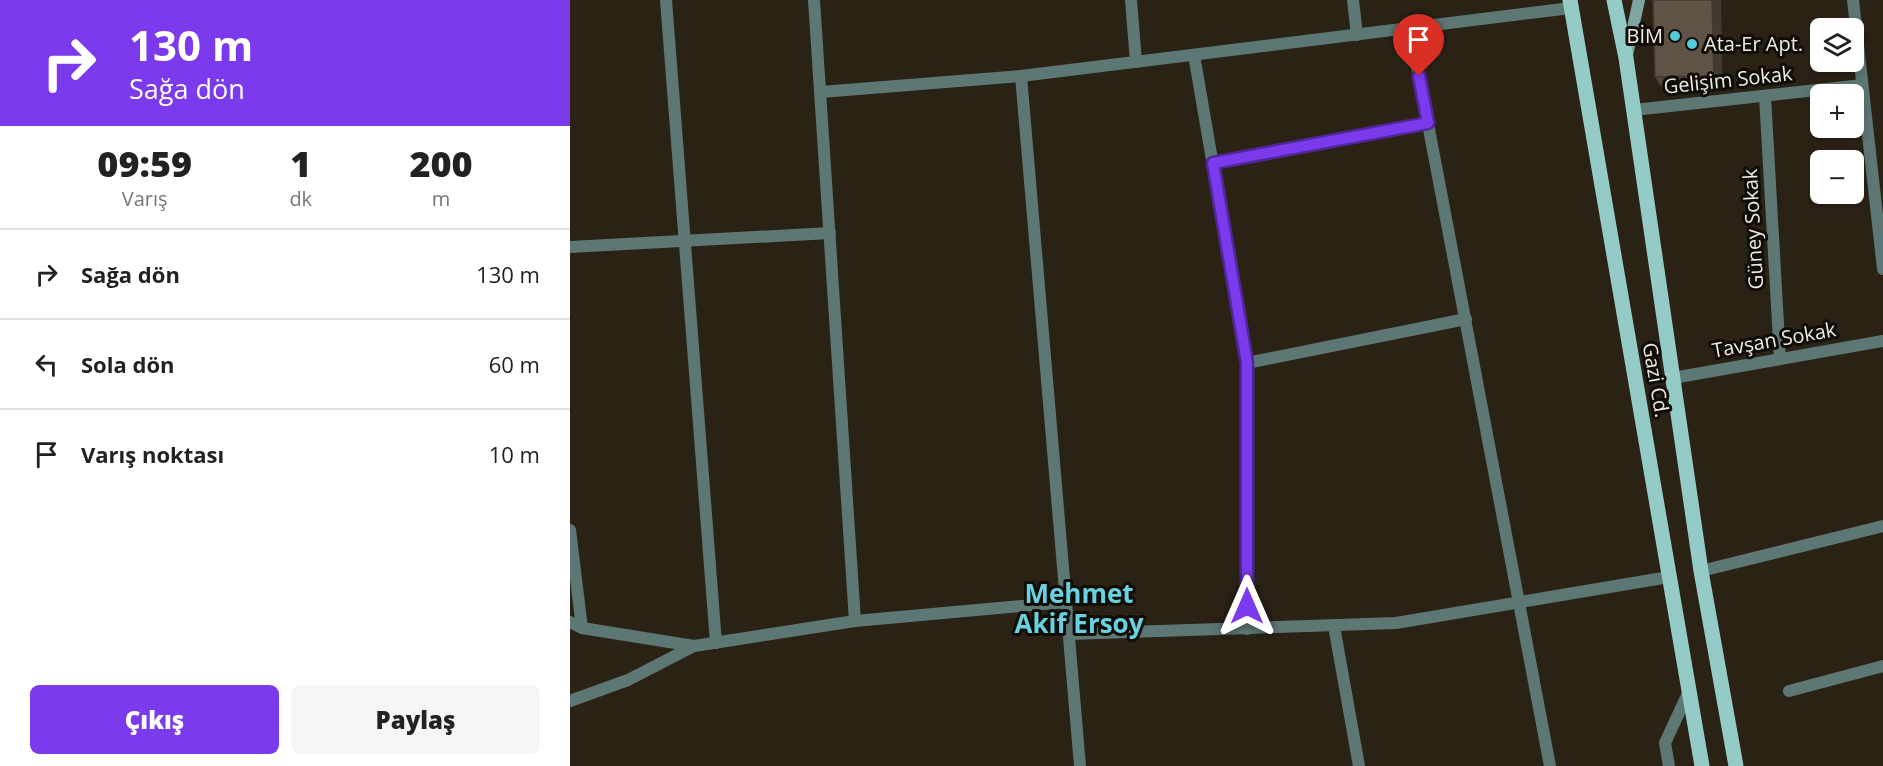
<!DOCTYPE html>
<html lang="tr">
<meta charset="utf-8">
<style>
body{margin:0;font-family:"Open Sans",sans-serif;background:#f6f6f6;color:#222;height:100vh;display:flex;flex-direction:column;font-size:22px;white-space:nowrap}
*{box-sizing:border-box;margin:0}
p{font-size:20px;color:#767676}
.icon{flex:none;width:33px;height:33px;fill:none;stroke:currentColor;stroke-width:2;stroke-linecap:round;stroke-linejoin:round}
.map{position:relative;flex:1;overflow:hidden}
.drawer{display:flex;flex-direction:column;background:#fff;width:570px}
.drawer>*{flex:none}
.guide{background:#7c3aed;color:#fff;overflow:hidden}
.controls{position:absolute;left:1240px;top:18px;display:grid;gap:12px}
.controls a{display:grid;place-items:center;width:54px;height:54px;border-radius:9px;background:#fff;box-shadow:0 3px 9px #0003;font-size:30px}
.pin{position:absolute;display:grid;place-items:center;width:51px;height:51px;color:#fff;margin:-62px -26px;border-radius:50% 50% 50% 0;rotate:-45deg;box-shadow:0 0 6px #0007}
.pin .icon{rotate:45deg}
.me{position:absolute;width:66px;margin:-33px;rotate:0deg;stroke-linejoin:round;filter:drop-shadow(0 0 4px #0008)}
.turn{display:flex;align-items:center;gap:21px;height:126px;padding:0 30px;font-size:27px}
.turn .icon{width:78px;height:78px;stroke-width:2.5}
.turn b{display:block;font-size:42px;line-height:51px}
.eta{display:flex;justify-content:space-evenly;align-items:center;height:102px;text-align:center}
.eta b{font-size:36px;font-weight:800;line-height:42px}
.action{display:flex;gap:12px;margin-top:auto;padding:12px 30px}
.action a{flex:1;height:69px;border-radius:9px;background:#7c3aed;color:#fff;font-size:24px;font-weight:800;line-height:69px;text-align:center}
.action a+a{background:#f6f6f6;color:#222}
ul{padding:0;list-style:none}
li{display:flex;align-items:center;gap:18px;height:90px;padding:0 30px;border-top:2px solid #e0e0e0}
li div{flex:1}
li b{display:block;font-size:22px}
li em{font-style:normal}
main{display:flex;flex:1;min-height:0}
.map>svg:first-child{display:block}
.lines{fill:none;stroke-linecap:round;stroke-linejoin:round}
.lane{stroke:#5d7775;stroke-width:12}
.street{stroke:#5d7775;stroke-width:12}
.secondary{stroke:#7da6a3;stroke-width:12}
.primary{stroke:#95cbc7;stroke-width:15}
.wall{fill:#51473c}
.shaded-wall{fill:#423a31}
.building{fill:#5e5346;stroke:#423a31;stroke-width:1.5}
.route-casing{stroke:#51269a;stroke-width:15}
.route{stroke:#7c3aed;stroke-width:10}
.poi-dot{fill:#53cbda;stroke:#100c07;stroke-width:2}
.labels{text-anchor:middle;stroke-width:6;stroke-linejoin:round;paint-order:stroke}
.poi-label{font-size:20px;fill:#f3ece5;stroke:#100c07;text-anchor:end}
.street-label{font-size:20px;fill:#f3ece5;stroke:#100c07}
.district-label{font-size:26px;font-weight:bold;fill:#68d2e0;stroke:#100c07}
</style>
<main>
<section class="drawer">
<div class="guide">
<div class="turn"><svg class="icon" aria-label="right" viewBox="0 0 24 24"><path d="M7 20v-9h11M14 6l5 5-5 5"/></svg><div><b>130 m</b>Sağa dön</div></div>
</div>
<div class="eta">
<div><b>09:59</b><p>Varış</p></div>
<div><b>1</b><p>dk</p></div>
<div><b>200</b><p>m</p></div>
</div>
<ul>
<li><svg class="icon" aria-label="right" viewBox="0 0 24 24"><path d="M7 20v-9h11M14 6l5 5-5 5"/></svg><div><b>Sağa dön</b></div><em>130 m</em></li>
<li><svg class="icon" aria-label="left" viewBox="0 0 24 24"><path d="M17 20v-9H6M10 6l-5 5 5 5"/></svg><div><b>Sola dön</b></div><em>60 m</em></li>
<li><svg class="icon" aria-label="arrive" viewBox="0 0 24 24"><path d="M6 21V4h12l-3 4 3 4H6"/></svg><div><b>Varış noktası</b></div><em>10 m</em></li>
</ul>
<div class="action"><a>Çıkış</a><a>Paylaş</a></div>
</section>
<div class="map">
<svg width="1313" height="766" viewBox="0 0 1313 766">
<rect width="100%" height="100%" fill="#2b2216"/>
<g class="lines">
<!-- lane -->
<path class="lane" d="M1099,766L1095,743L1119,691"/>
<!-- street -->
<g class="street">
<path d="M96,0L146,643"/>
<path d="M244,0L285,621"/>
<path d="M561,0L566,62"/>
<path d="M783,0L787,35"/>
<path d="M1283,0L1313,269"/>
<path d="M840,29L980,766"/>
<path d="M624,55L677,363V629"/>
<path d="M451,76L510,766"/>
<path d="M251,92L451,76L1001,8"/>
<path d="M1195,96L1210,359"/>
<path d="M1064,110L1292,85"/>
<path d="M643,163L858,123"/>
<path d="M0,247L260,233"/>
<path d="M677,363L896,319"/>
<path d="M1103,378L1313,341"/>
<path d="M0,530L12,628"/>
<path d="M1131,571L1313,526"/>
<path d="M0,622L12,628L124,646L285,621L496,602"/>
<path d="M764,626L789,766"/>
<path d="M499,634L826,623L1099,577"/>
<path d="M1219,691L1313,666"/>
<path d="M0,701L58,680L124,646"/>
</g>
<!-- secondary -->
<path class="secondary" d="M1057,55L1069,0"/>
<!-- primary -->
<g class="primary">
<path d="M1000,0L1132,766"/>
<path d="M1044,0L1056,58L1131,571L1166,766"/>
</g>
</g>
<!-- wall -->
<path class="wall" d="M1151,0L1152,89L1094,90L1085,77Z"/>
<!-- shaded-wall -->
<path class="shaded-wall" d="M1142,0H1151L1152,89L1144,76Z"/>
<!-- building -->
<path class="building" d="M1083,0H1142L1144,76L1085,77Z"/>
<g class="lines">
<defs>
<path id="route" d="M677,606V363L643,163L858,123L849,76"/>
</defs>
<!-- route casing -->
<use href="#route" class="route-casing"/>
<!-- route -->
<use href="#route" class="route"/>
</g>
<!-- markers -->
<g class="poi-dot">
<circle cx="1105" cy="36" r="6"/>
<circle cx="1122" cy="44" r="6"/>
</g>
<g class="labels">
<!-- poi labels -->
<g class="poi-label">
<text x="1093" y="43">BİM</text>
<text x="1134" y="51" text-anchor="start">Ata-Er Apt.</text>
</g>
<!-- street labels -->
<g class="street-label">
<text transform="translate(1158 80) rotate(-6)" y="7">Gelişim Sokak</text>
<text transform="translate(1183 229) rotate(-93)" y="7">Güney Sokak</text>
<text transform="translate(1204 340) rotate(-10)" y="7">Tavşan Sokak</text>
<text transform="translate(1086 380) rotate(80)" y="7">Gazi Cd.</text>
</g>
<!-- district labels -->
<g class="district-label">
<text x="509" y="603">Mehmet<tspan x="509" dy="30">Akif Ersoy</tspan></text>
</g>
</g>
</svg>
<div class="controls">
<a><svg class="icon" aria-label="layers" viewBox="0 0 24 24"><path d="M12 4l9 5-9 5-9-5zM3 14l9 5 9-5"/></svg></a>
<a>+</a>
<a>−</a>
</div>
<div class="pin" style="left:849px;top:76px;background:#d93025"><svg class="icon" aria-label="arrive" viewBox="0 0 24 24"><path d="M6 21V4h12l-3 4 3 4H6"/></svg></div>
<svg class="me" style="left:677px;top:606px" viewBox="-20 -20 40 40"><path d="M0-17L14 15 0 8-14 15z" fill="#7c3aed" stroke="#fff" stroke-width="4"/></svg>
</div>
</main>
